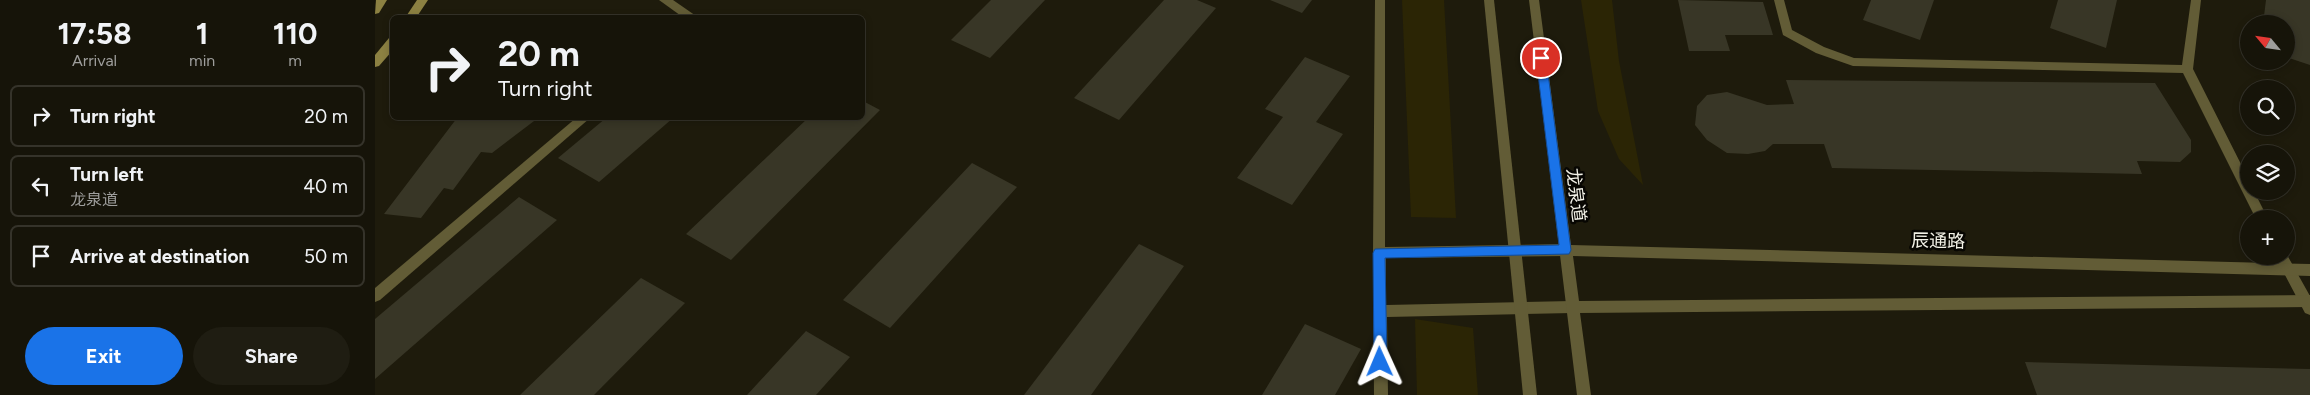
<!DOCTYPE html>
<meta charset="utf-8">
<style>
body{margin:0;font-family:Figtree,"Noto Sans SC",sans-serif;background:#1f1d12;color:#f1f3f6;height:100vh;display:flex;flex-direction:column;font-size:19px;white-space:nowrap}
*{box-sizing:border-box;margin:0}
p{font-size:16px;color:#9e9e9c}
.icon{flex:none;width:28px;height:28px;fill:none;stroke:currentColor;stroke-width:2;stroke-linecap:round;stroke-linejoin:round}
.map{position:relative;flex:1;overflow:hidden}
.details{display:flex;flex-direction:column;background:#161409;width:375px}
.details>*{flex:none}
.hud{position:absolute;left:15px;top:15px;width:475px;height:105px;border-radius:8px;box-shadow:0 2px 8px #0003,0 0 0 1px #35332a;background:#161409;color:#f1f3f6;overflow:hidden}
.needle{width:32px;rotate:299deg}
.buttons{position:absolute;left:1865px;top:15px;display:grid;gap:10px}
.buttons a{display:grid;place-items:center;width:55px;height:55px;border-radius:50%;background:#161409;box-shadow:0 2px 8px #0003,0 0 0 1px #35332a;font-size:25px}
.pin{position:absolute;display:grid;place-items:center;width:42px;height:42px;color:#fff;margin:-21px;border:2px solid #fff;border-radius:50%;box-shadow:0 1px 5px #0007}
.me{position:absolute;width:55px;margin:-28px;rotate:359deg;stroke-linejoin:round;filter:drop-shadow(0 0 4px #0008)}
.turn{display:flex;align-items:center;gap:18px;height:105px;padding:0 25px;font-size:22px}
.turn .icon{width:65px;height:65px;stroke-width:2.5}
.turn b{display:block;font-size:35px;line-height:42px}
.eta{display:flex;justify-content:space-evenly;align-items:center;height:85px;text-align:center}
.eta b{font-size:30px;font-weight:700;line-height:35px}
.button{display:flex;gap:10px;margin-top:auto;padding:10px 25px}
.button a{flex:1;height:58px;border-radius:30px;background:#1a73e8;color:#fff;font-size:20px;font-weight:700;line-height:58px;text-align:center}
.button a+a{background:#1f1d12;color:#f1f3f6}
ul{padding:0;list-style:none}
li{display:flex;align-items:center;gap:15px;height:62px;margin:0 10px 8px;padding:0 15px;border:2px solid #35332a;border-radius:8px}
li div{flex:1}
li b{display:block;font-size:19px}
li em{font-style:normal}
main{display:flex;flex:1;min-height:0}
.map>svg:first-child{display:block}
.green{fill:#2b2505}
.building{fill:#383626}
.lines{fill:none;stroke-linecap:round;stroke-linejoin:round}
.service{fill:#625c36;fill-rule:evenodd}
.tertiary{fill:#625c36;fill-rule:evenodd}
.secondary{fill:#8c8142;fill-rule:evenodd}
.route{fill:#1a73e8;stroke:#114b97}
.labels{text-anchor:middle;stroke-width:5;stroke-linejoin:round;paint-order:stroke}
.street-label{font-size:18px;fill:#f2f1e7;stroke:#070602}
</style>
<main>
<section class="details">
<div class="eta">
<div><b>17:58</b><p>Arrival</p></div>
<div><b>1</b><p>min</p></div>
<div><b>110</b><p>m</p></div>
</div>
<ul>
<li><svg class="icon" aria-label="right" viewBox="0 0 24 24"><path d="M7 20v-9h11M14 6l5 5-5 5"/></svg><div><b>Turn right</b></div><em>20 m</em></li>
<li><svg class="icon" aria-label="left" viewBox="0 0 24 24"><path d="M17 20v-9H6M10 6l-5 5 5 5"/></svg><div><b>Turn left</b><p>龙泉道</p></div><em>40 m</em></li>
<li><svg class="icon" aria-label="arrive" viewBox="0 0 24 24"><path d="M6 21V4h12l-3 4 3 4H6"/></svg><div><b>Arrive at destination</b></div><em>50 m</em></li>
</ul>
<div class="button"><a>Exit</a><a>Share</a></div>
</section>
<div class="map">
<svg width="1935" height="395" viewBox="0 0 1935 395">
<rect width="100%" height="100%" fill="#1e1b0c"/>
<!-- green -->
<g class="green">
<path d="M1027,0H1069L1081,218L1036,217Z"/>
<path d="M1206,0H1237L1244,61L1268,185L1244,159L1223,111Z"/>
<path d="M1040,319L1098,328L1103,395H1042Z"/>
</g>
<!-- building -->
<g class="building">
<path d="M616,0H670L615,58L576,40Z"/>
<path d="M789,0H822L841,8L744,120L699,98Z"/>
<path d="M895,0H937L927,13Z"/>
<path d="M1303,0L1388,2L1398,35H1350L1355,51H1314Z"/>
<path d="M1496,0H1559L1545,40L1488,20Z"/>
<path d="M1683,0H1742L1731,48L1675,28Z"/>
<path d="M1891,0H1935V65L1911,57V24H1888Z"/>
<path d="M930,57L975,76L941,122L968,134L917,205L862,178L908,117L890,109Z"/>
<path d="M1411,80L1780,83L1816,140V152L1805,162L1762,161L1767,174L1457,168L1449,144H1398L1390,151L1373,154L1352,153L1332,140L1320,125L1322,106L1332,95L1352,92L1392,105L1419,104Z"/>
<path d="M488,101L505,110L356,260L311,234L433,118H488Z"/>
<path d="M82,118H163L117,153L106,152L78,190L69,188L46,218L9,214Z"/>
<path d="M231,118H298L224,182L183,158Z"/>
<path d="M597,163L642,187L515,328L468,300Z"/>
<path d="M144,197L182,220L0,379V319Z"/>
<path d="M764,244L809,266L716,395H649Z"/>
<path d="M266,278L310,303L219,395H145Z"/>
<path d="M930,324L986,349L960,395H887Z"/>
<path d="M431,331L475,357L441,395H372Z"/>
<path d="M1650,362L1935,369V395H1662Z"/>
</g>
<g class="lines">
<!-- service -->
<g class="service">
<path d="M284,0H298L324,18H309Z"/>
<path d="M1000,0H1010V247L1190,244L1195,246L1196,250L1195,254L1190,256L1011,258V305L1197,301L1202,303L1204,307L1202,311L1197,313L1012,317L1013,395H999L998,253Z"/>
<path d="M1399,0H1409L1417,30L1449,47L1479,58L1807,65L1816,0H1826L1818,69L1874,180V191H1879L1893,219H1881L1808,73L1478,66L1441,53L1408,35Z"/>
<path d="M201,118H215L5,300L0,302V288Z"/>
<path d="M1911,253L1935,296V315L1930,313L1900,256H1911Z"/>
</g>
<!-- tertiary -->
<g class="tertiary">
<path d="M1109,0H1119L1162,395H1148Z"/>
<path d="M1154,0H1164L1196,245L1935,264V276L1198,256L1204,301L1935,295V307L1205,313L1216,395H1202Z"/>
</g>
<!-- secondary -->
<g class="secondary">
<path d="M1,0H12L4,13L0,14Z"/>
<path d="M42,0H53L41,18H30Z"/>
<path d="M18,37V50L4,66L0,67V55L14,38Z"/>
</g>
</g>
<!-- route -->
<path class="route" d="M1166,54L1171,58L1196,250L1194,254L1010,258L1012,362L1010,366L1005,367L1001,366L999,362L998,253L1000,249L1184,245L1161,58Z"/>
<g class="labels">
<!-- street labels -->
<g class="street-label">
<text transform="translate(1201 195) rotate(83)" y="6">龙泉道</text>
<text transform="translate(1563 241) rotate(1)" y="6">辰通路</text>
</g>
</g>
</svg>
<div class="buttons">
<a><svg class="needle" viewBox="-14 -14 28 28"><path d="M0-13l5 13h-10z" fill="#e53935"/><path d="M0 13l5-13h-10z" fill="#9e9e9c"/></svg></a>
<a><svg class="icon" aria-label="search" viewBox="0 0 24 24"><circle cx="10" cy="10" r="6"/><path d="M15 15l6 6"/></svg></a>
<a><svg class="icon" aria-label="layers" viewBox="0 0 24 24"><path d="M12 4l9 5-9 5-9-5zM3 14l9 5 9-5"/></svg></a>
<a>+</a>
</div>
<div class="pin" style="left:1166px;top:58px;background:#d93025"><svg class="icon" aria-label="arrive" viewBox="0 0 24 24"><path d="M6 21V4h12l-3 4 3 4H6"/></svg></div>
<svg class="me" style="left:1005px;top:362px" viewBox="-20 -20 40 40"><path d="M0-17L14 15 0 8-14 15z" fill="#1a73e8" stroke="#fff" stroke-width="4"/></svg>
<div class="hud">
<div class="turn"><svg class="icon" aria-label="right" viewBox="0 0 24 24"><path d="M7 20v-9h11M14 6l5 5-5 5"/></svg><div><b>20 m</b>Turn right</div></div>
</div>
</div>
</main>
